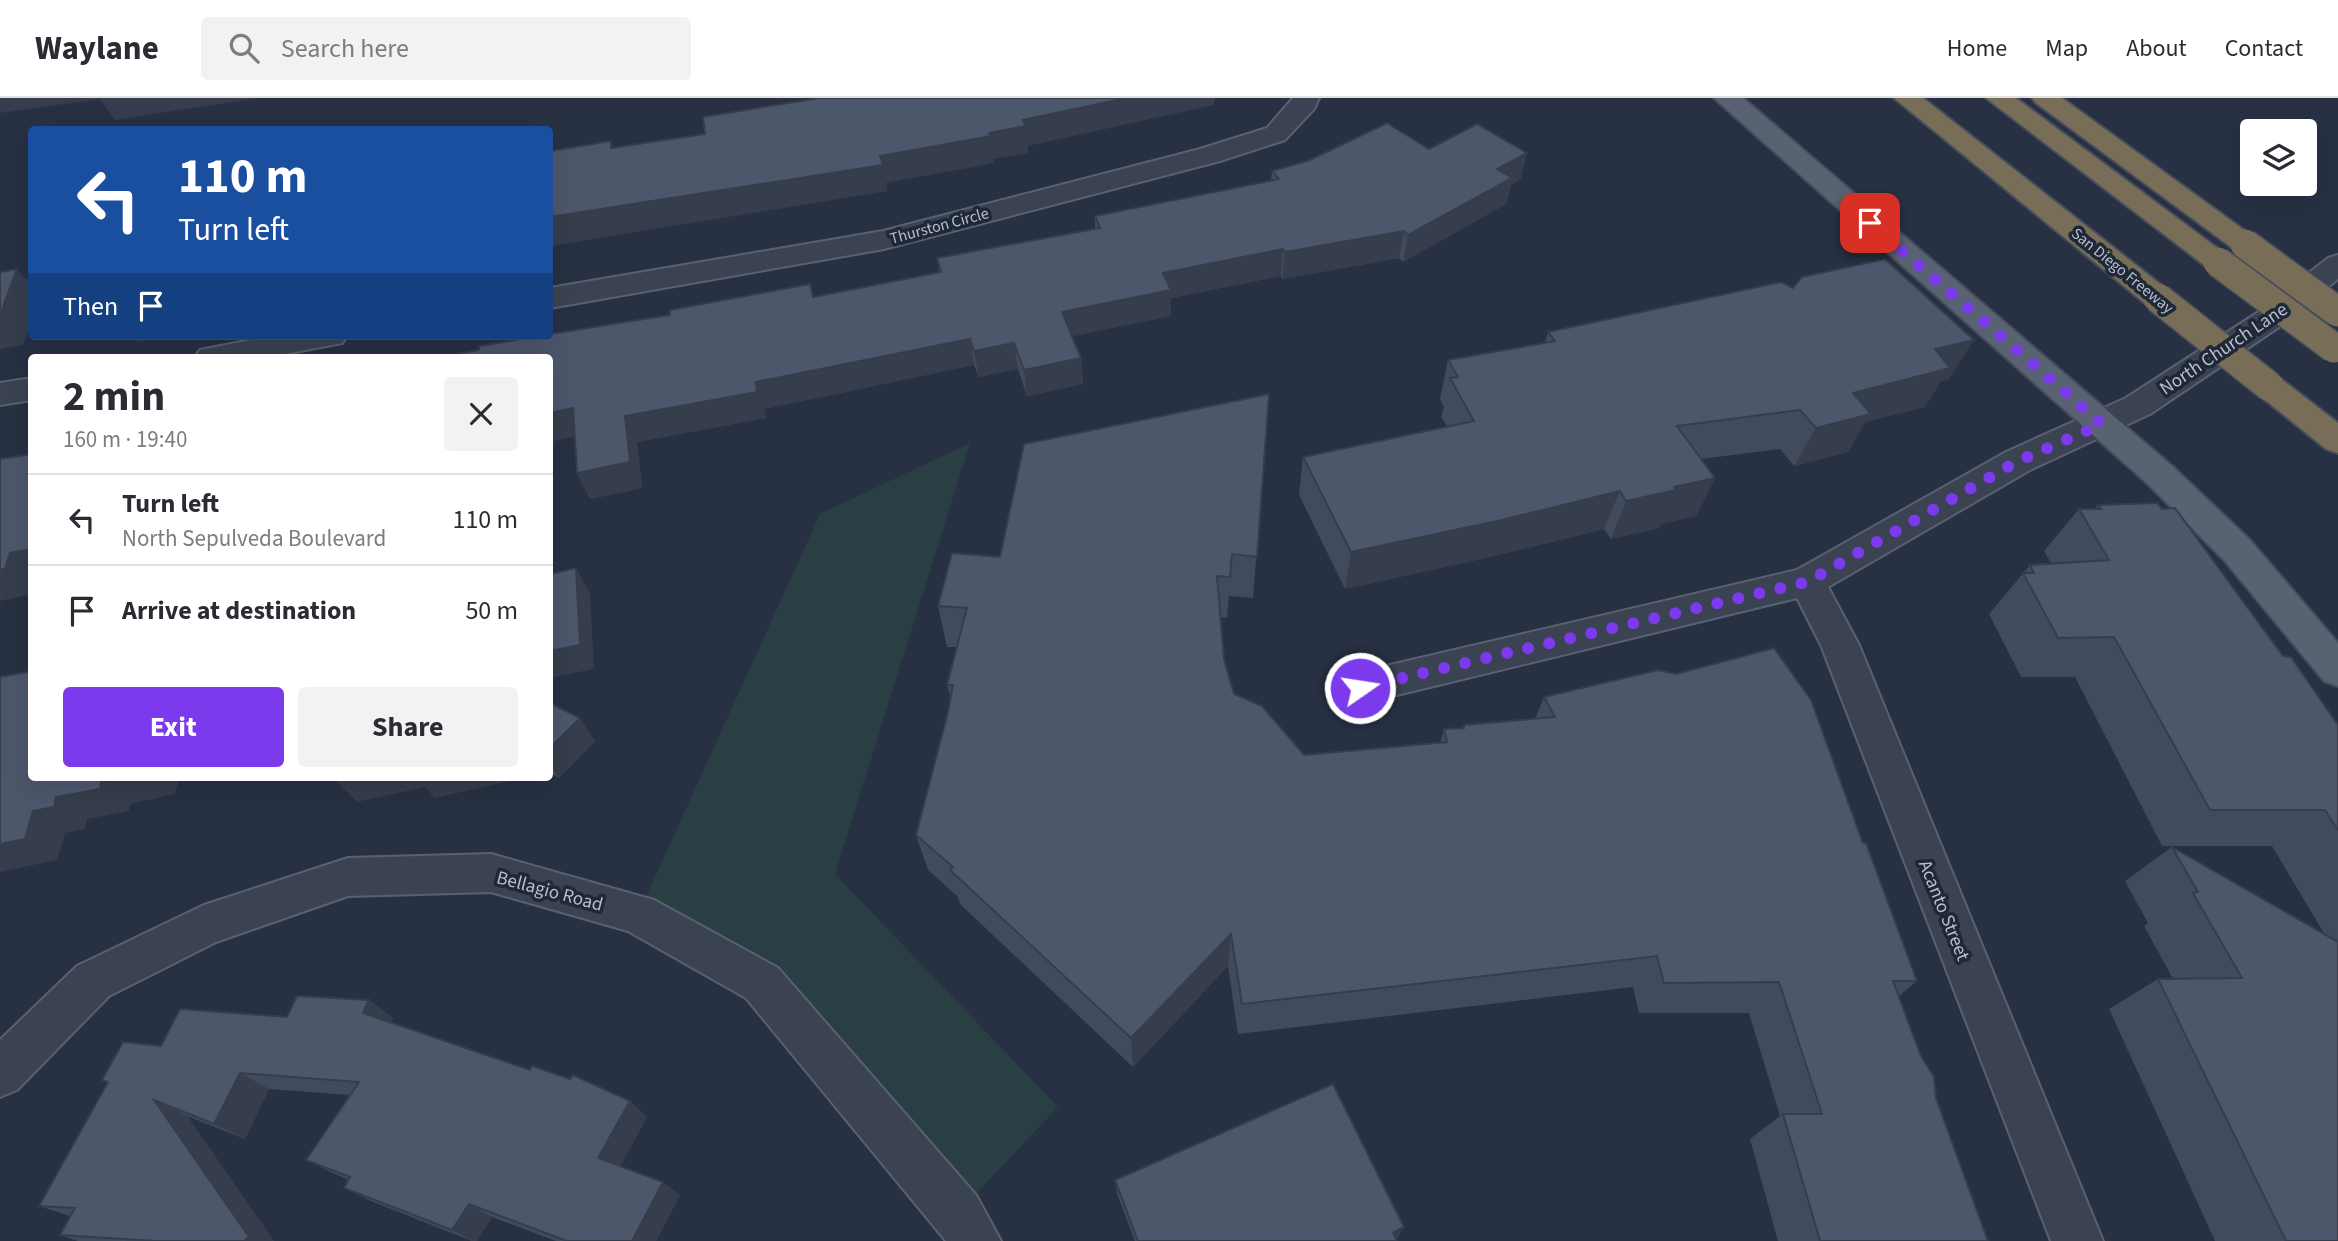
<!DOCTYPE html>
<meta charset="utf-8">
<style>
body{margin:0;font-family:"Source Sans 3",sans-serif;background:#f2f2f3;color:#2b2b33;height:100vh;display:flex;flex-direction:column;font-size:26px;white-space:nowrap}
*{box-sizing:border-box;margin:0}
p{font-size:23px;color:#7c7c81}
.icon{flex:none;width:38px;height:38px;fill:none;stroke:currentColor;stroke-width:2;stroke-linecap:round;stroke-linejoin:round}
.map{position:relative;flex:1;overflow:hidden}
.details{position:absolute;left:28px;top:256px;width:525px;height:427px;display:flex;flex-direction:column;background:#fff;border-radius:7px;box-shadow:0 7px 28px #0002}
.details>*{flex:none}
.hud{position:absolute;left:28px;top:28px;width:525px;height:214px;border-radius:7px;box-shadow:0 7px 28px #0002;background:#1a4fa0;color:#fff;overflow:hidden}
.buttons{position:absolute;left:2240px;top:21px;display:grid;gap:14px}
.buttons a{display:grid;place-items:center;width:77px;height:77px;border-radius:7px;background:#fff;box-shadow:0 7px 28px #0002;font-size:35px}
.pin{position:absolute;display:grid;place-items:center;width:60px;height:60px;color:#fff;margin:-30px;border-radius:14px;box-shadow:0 4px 10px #0006}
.me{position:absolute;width:77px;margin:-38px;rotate:77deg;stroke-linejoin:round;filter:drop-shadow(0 0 5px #0008)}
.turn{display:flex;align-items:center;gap:24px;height:147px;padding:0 35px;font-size:32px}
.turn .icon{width:91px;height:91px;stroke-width:2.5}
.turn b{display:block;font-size:49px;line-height:60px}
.then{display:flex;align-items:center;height:66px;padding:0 35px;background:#0003;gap:14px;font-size:26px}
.round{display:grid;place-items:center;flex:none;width:74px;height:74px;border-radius:7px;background:#f2f2f3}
.overview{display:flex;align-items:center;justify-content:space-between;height:119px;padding:0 35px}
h1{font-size:42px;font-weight:700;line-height:52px}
.action{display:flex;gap:14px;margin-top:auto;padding:14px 35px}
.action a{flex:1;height:80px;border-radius:7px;background:#7c3aed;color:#fff;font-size:28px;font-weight:700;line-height:80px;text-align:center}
.action a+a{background:#f2f2f3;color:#2b2b33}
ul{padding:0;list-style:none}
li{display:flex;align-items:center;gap:21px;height:91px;padding:0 35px;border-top:2px solid #e1e1e2}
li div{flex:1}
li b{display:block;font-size:26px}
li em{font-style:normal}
header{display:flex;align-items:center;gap:42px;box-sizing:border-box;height:98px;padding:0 35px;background:#fff;border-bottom:2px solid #e1e1e2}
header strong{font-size:33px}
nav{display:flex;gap:38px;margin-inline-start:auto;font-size:24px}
.search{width:490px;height:63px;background:#f2f2f3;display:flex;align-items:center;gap:18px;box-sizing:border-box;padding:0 24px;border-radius:7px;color:#7c7c81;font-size:26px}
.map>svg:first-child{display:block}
.green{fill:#293f44}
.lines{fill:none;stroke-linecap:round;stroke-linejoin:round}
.minor-casing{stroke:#596170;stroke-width:4}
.major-casing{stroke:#454c5c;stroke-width:4}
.highway-casing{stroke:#464e5d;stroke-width:4}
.minor{fill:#3b4352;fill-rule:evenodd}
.major{fill:#596272;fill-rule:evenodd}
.highway{fill:#786e58;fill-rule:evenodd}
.highway-bridge-casing{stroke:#464e5d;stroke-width:32;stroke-linecap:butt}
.highway-bridge{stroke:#786e58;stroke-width:29}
.wall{fill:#424b5d}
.shaded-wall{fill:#363d4c}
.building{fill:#4d576c;stroke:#363d4c;stroke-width:2}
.route{stroke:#7c3aed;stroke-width:12;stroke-dasharray:0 21.6}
.labels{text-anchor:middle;stroke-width:7;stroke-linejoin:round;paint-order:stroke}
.far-street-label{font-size:16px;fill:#b8becc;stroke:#1f2838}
.street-label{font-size:19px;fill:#b8becc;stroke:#1f2838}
</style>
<header>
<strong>Waylane</strong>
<div class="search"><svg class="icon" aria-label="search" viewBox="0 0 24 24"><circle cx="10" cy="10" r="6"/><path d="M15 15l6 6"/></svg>Search here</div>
<nav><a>Home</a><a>Map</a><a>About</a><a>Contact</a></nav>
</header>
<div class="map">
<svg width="2338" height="1143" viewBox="0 0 2338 1143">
<rect width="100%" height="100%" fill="#273143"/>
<!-- green -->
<path class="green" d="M970,345L835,776L1058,1009L958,1115L762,885L638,816L820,416Z"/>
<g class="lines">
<defs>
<g id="minor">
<path d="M1293,0H1319L1314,11L1285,42L1220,63L884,151L550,210V190L883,133L1200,51L1267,30Z"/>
<path d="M2338,157V181L2282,227L2150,316L2030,372L1828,489L1859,547L2103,1143H2051L1821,547L1797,500L1360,606L1346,601L1341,590L1346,579L1360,574L1797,472L2006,354L2126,300L2260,213L2328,160Z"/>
<path d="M272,238H347L342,245L270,259H195L200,252Z"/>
<path d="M32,280V302L0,307V285Z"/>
<path d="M491,756L654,802L778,870L976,1097L1001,1143H946L746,900L628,833L491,794L348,798L216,844L109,898L17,992L0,999V942L77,868L204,807L348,760Z"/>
</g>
<path id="major" d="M1714,0H1743L2172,368L2250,442L2338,545V588L2324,583L2224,462L2148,386Z"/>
<g id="highway">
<path d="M1894,0H1923L2169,193L2173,200L2169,207L2158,210L2147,207Z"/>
<path d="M1986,0H2016L2228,158L2233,164L2228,170L2218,173L2208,170Z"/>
<path d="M2032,0H2062L2255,140L2260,146L2255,152L2245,155L2235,152L2036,5Z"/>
<path d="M2270,278L2281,281L2338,325V355L2326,351L2259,297L2254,289L2259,281Z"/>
</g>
</defs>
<!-- minor casing -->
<use href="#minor" class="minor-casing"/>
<!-- major casing -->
<use href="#major" class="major-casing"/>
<!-- highway casing -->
<use href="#highway" class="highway-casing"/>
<!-- minor -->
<use href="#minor" class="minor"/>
<!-- major -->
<use href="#major" class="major"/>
<!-- highway -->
<use href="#highway" class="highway"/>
<defs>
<g id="highway-bridge">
<path d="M2245,146L2338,214"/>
<path d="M2218,164L2334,250"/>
<path d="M2158,200L2270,289"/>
</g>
</defs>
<!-- highway-bridge casing -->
<use href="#highway-bridge" class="highway-bridge-casing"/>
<!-- highway-bridge -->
<use href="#highway-bridge" class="highway-bridge"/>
</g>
<!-- wall -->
<g class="wall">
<path d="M1429,51L1521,81L1511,87L1506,106L1403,164L1399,160L1282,181L1281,178L1171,200V218L1072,238L1081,260L1083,286L1027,298L1018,271L979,279L974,267L764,311L766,320L637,344L642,390L590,401L577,375L574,339L814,199L939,174L937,160L1095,130V118L1271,83L1272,73Z"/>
<path d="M1548,234L1949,281L1941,283L1925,309L1865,324L1848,354L1794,368L1780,351L1701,361L1715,380L1696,418L1660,426L1659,430L1611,441L1604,431L1490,459L1345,491L1299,397L1303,359L1447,328L1441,319L1444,309L1440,301L1448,262L1545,245Z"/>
<path d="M1269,296L1253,500L1229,498L1227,520L1221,519L1224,561L1234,596L1304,657L1440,645L1444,631L1463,630L1464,627L1535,621L1544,599L1863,745L1917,883L1899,898L1988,1143H1778L1750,1041L1780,1018L1749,915H1639L1633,889L1238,936L1228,868L1133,969L960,806L958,799L928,772L916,737L948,614L951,601L947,587L957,549H947L938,508L1000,459Z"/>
<path d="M2098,407L2283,558L2338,627V1143H2215L2109,911L2158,881H2173L2144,828L2148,825L2125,783L2172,749L2325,837L2272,748H2162L2075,579H2021L1989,516L2030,467L2051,465L2044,453L2079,411H2094Z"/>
<path d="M550,605L595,643L559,680L550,675Z"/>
<path d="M369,902L393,920L391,925L530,972L630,1003L647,1019L620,1068L680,1097L656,1143H556L492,1119L477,1143H472L371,1103L344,1090L349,1082L335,1076L306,1062L350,997L269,991L245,1041L187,1018L274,1143H78L60,1137L70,1118L39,1108L161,948Z"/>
<path d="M1115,1082L1404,1129L1397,1141V1143H1135L1117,1096Z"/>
</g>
<!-- shaded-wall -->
<g class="shaded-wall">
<path d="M0,0H258L115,22L100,1L0,15Z"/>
<path d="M1126,0H1215L1214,7L1028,48V55L993,61L994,65L886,85L888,93L550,148V119L880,58L989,35L1023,22Z"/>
<path d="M1527,55L1521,81L1511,87L1506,106L1403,164L1408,137L1497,71Z"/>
<path d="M1404,133L1399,160L1282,181L1285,154Z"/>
<path d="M1283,151L1281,178L1171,200V218L1064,240L1062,214L1163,175Z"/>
<path d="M17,171L32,188V222L23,247L0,251V217Z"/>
<path d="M131,238H172L136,244Z"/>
<path d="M970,241L974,267L764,311L766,320L637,344L642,390L590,401L577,375L625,318L756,284Z"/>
<path d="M1974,242L1949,281L1941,283L1925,309L1865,324L1848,354L1794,368L1816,330L1853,295L1935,251Z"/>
<path d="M1014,245L1018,271L979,279L974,253Z"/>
<path d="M1081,260L1083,286L1027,298L1024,272Z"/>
<path d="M573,310L586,336L550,344V315Z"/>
<path d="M1715,380L1696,418L1660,426L1659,430L1611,441L1626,403L1674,389Z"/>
<path d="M1620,393L1604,431L1490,459L1345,491L1351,454Z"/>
<path d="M32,451V496L0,503V472L10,455Z"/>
<path d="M576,470L590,495L594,571L550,580V553Z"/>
<path d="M580,620L595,643L559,680L550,667V650Z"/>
<path d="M123,679H180L175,696L130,706L129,713L87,721L85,731L65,735L57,762L0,774V746L33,713L56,699L101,683Z"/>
<path d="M348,679H529L435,700L425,689L357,704L335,682Z"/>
<path d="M1231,836L1228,868L1133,969L1131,940Z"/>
<path d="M369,902L393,920L387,933L363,915Z"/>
<path d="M240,975L269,991L245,1041L214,1026Z"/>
<path d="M154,1002L187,1018L274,1143H244Z"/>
<path d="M630,1003L647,1019L617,1074L598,1060Z"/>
<path d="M663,1084L680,1097L656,1143H632Z"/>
<path d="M469,1106L492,1119L477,1143H473L452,1132Z"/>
<path d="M1404,1129L1397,1141L1393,1135Z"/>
</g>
<!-- building -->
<g class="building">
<path d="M819,0H1126L1023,22L1026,28L989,35L991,38L880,58L883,67L550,119V53L611,43V50L705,36L703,19Z"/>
<path d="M1387,25L1429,51L1477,26L1527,55L1497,71L1512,80L1408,137L1404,133L1285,154L1283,151L1163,175L1171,192L1062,214L1081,260L1024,272L1014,245L974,253L970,241L756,284L757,294L625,318L630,364L577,375L573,310L550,315V259H440L479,252V248L540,238H550V236L670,217V212L810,186L813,199L941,174L937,160L1100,130L1095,118L1279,81L1272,73L1310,62Z"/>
<path d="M1885,161L1974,242L1935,251L1950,270L1853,295L1871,316L1816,330L1800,312L1677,328L1715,380L1674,389L1676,392L1626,403L1620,393L1502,422L1351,454L1303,359L1474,323L1450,280L1458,279L1448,262L1555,243L1548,234L1781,184L1793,190L1802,179Z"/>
<path d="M17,171L0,217V174Z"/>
<path d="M1269,296L1257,459L1232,456L1230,479L1217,478L1224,561L1234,596L1262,608L1304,657L1447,644L1444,631L1464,630V627L1555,619L1544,599L1658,572L1676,576L1774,550L1811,602L1863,745H1866L1917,883H1893L1921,958L1934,979L1936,1000L1988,1143H1820L1783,1016H1822L1779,884L1664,885L1657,858L1242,906L1231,836L1131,940L950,772L953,769L916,737L948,614L953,587H947L967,510L938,508L952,455L1000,459L1024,346Z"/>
<path d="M32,356V451L10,455L5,471L0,472V361Z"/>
<path d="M2157,405L2162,411L2175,410L2283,558L2291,559L2338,627V732L2325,712H2210L2114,539L2058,540L2023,475H2034L2030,467L2109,462L2079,411H2101L2098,407Z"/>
<path d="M576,470L580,547L550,553V476Z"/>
<path d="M32,573V679H123L101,683L100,691L56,699L54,709L33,713L25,741L0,746V579Z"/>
<path d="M550,605L580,620L550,650Z"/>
<path d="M335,679H348L335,682Z"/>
<path d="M2172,749L2338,844V1143H2286L2158,881L2242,880L2193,795L2198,794Z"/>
<path d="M297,898L369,902L363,915L530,972L532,968L570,981L573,977L630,1003L598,1060L663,1084L632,1143H567L469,1106L452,1132L344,1090L350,1079L306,1062L359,984L240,975L214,1026L154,1002L249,1139L244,1143H157L60,1137L75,1110L39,1108L108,984L102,982L123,944L161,948L180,911L287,919Z"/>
<path d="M1333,986L1404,1129L1393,1135L1397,1143H1138L1115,1082Z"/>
</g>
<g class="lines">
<!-- route -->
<path class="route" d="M1360,590L1807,484L2018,363L2102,326L1870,125"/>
</g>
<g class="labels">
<!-- far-street labels -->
<g class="far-street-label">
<text transform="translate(939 127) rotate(-15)" y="6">Thurston Circle</text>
<text transform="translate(2123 172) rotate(39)" y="6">San Diego Freeway</text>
</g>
<!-- street labels -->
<g class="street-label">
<text transform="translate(2223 250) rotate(-34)" y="7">North Church Lane</text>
<text transform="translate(550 792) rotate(15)" y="7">Bellagio Road</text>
<text transform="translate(1945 812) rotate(68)" y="7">Acanto Street</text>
</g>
</g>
</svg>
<div class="buttons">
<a><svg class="icon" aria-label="layers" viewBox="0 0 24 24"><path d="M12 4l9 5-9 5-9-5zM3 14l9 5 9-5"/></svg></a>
</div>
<div class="pin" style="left:1870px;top:125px;background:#d93025"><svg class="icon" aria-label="arrive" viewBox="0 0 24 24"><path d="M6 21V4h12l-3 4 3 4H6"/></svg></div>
<svg class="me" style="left:1360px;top:590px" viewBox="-20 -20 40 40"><circle r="17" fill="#7c3aed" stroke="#fff" stroke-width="3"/><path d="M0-11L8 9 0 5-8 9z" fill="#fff"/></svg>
<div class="hud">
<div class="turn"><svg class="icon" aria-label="left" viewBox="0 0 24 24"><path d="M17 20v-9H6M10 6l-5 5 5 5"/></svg><div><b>110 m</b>Turn left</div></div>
<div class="then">Then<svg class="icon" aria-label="arrive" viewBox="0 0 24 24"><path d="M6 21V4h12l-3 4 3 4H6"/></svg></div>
</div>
<section class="details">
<div class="overview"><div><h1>2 min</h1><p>160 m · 19:40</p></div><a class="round"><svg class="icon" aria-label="close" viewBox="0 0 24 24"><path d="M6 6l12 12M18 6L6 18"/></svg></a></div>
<ul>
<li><svg class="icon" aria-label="left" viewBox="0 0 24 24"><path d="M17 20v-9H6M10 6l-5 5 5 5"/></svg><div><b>Turn left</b><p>North Sepulveda Boulevard</p></div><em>110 m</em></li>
<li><svg class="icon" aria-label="arrive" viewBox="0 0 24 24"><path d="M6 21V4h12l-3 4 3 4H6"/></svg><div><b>Arrive at destination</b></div><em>50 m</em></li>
</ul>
<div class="action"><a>Exit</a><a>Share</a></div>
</section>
</div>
